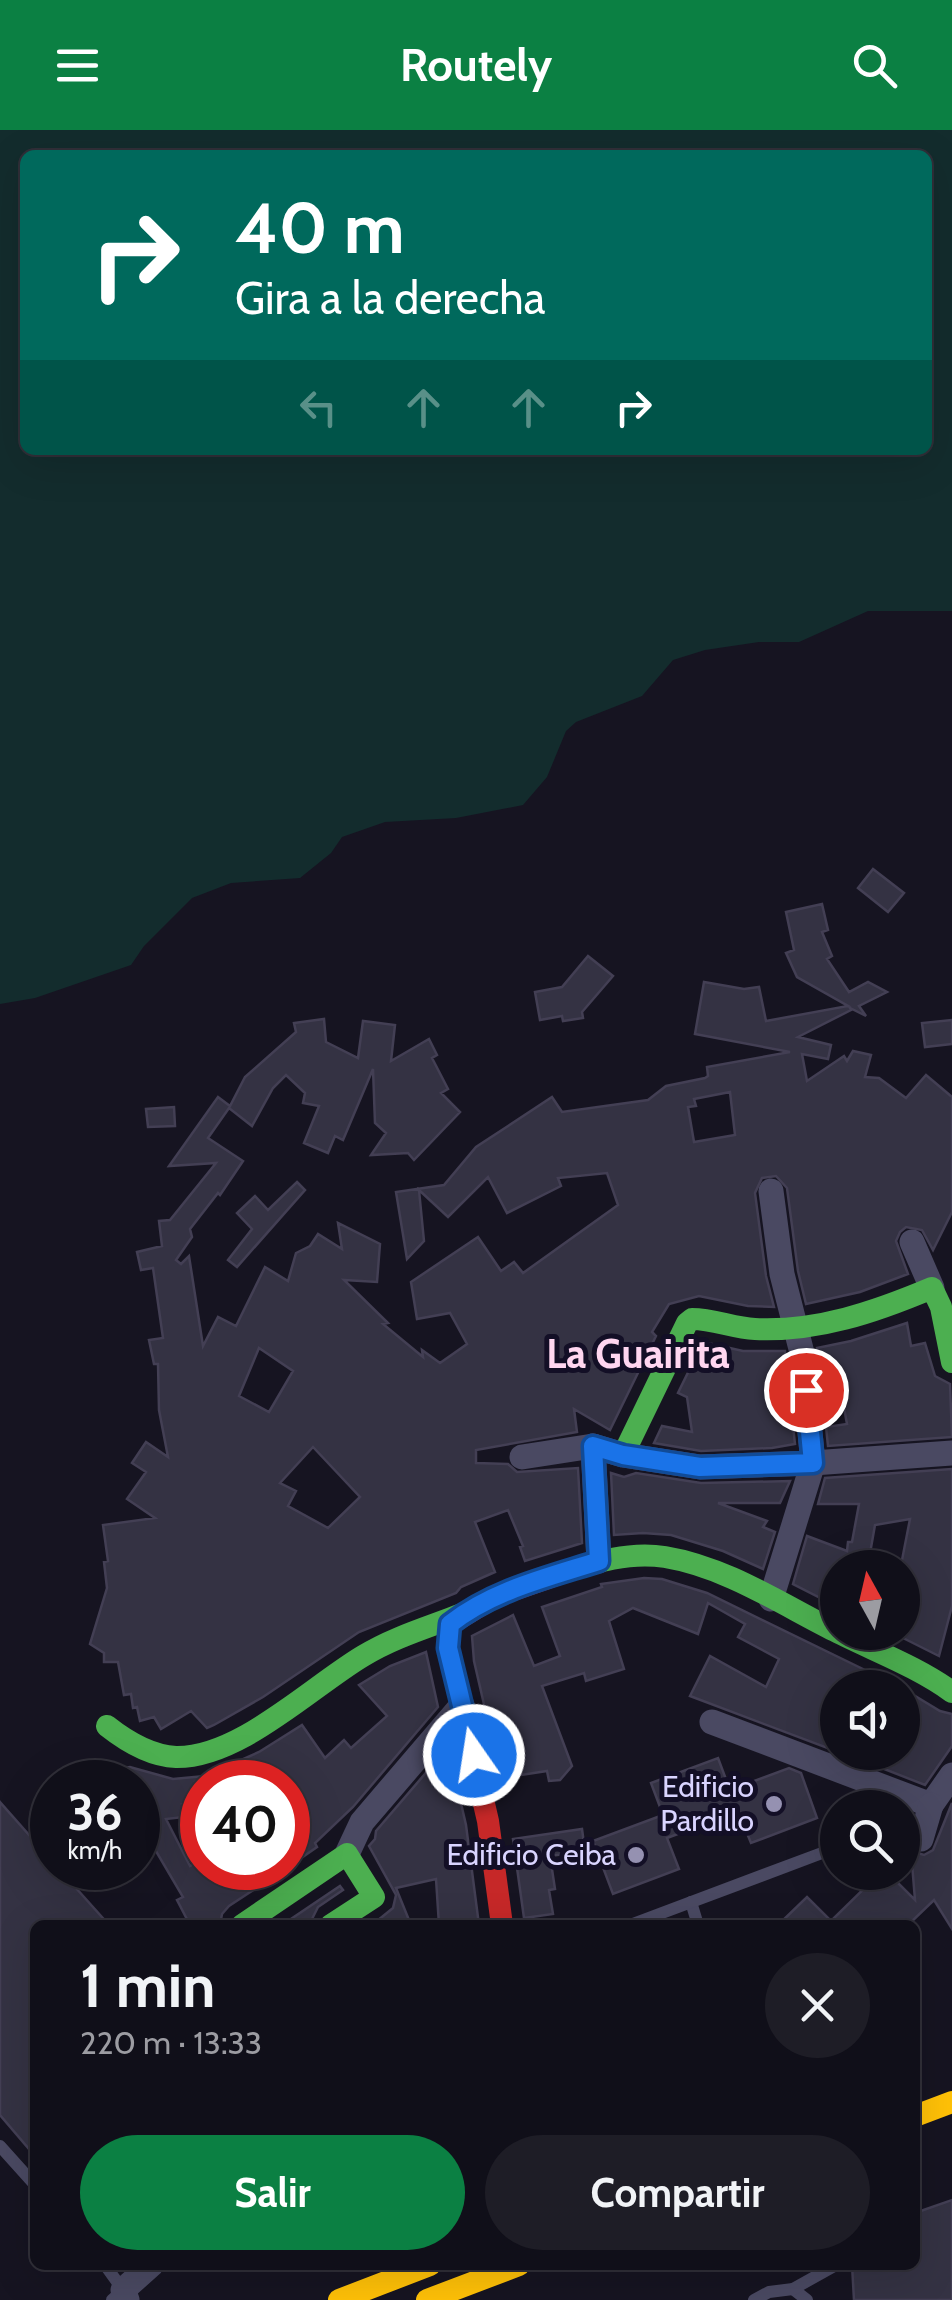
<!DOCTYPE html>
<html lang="es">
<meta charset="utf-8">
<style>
body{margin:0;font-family:Cabin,sans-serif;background:#1e1d26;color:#f1f3f6;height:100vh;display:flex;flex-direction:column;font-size:38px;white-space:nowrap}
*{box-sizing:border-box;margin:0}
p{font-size:32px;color:#9c9ca2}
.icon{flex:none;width:55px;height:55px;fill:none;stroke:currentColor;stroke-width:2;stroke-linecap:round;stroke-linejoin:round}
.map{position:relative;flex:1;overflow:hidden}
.details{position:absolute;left:30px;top:1790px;width:890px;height:350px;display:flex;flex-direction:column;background:#100f19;border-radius:15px;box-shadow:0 10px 40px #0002,0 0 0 2px #302f38}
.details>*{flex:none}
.banner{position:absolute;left:20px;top:20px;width:912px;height:305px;border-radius:15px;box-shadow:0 10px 40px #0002,0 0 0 2px #302f38;background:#00695c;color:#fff;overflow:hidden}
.needle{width:65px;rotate:352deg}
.fabs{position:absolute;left:820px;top:1420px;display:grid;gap:20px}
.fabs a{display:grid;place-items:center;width:100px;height:100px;border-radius:50%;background:#100f19;box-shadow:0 10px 40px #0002,0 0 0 2px #302f38;font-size:50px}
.speed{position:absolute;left:30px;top:1630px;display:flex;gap:20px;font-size:50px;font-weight:700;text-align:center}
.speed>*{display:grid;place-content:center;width:130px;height:130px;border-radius:50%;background:#100f19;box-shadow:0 10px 40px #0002,0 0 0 2px #302f38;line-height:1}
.speed small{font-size:25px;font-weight:400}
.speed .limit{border:15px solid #d22;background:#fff;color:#111}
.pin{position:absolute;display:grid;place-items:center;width:85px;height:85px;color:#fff;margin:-42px;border:5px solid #fff;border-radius:50%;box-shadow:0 2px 10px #0007}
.me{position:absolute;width:110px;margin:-55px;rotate:347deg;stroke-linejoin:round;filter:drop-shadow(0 0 8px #0008)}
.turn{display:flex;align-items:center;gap:35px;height:210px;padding:0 50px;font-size:45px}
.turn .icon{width:130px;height:130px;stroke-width:2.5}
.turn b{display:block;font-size:70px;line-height:85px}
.lanes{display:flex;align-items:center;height:95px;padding:0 50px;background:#0003;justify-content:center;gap:50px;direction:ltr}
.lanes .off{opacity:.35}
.round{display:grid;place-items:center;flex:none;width:105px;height:105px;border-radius:52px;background:#1e1d26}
.summary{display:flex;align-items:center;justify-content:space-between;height:170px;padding:0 50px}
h1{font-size:60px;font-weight:700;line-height:75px}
.button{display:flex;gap:20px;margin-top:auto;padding:20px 50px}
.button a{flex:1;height:115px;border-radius:60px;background:#0b8043;color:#fff;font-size:40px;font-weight:700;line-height:115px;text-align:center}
.button a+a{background:#1e1d26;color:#f1f3f6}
header{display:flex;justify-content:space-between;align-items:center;height:130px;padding:0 50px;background:#0b8043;color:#fff;font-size:45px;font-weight:700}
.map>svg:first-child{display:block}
.green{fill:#132c2d;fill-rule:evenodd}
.building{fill:#343243;stroke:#433f54;stroke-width:2.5;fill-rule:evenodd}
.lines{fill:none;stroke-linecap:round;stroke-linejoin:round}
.lane{stroke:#4a4962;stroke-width:12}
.street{stroke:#4a4962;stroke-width:25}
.fast{stroke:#4caf50;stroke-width:22}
.slow{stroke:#ffc107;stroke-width:22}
.jam{stroke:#c62828;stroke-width:22}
.route-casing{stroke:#114b97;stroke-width:25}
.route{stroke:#1a73e8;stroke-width:18}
.poi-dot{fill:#9591b1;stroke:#130f26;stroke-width:4}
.labels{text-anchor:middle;stroke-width:10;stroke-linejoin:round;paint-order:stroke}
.poi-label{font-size:30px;fill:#d9d4ff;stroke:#130f26;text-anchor:end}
.district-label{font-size:40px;font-weight:bold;fill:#ffd6f0;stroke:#130f26}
</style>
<header><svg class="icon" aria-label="menu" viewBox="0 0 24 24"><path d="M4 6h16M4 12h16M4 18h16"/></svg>Routely<svg class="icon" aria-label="search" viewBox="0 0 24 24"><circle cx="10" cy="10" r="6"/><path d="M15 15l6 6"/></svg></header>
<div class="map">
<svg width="952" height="2170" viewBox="0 0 952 2170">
<rect width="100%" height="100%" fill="#161421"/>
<!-- green -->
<path class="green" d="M0,0H952V481H868L799,512H759L705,520L673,530L642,566L576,592L566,601L547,647L523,675L456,688L385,692L342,707L331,723L300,748L231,753L192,768L144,816L131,835L35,868L0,874ZM25,25H928V320H25Z"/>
<!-- building -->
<g class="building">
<path d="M873,739L904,763L888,782L858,758Z"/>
<path d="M822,774L828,800L822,802L832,826L827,829L849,862L868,852L887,862L859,876L866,886L850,878L851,880L798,907L831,915L828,929L802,924L807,951L844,926L847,931L853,921L871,925L865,947L879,948L906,968L926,945L952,967V1082L933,1120L922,1100L906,1097L900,1102L896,1111L908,1144L860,1162L806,1174L798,1141L787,1058L776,1046L762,1048L755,1063L766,1146L774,1177L748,1176L699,1166L669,1174L652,1202L656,1206L610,1300L574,1279L577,1302L476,1320V1333L508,1334L517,1342L578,1338L582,1413L525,1431L520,1417L523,1416L508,1380L475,1392L495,1442L461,1457L456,1463L359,1502L263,1567L214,1595L207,1598L191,1581L161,1599L154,1587L140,1591L137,1577L133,1578L131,1564L124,1565L118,1532H104V1523L90,1514L107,1458L104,1432L108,1431L103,1395L155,1388L127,1369L146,1342L132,1333L146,1312L168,1327L159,1280L158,1234H154L149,1210L163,1208L153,1138L141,1140L137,1122L162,1116L159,1091L170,1090L216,1033L169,1036L218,967L230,976L245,947L296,902L294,893L324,889L326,912L358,928L363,891L395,895L391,931L429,909L437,925L432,928L448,959L441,963L460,982L414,1030L408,1023L371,1025L386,1003L375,993L373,939L343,1010L335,1006L328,1023L304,1013L319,976L303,973L305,963L286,945L273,958L252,996L229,978L208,1008L243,1031L220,1065L218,1063L190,1099L192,1107L176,1130L181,1134L189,1126L203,1216L218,1187L236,1196L265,1137L288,1151L296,1123L310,1116L318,1104L342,1119L338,1093L380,1114L377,1152L344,1150L388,1193L383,1194L423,1227L422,1220L440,1233L467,1214L450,1183L417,1189L411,1152L478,1107L501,1141L514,1132L523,1143L618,1075L607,1043L558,1048L561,1056L507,1083L488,1047L448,1087L419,1060L424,1111L407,1129L396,1062L444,1055L476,1017L552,967L562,982L648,970L666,956L705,948L708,946L707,937L790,922L695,904L704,852L744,859L759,857L766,891L848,876L797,847L786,823L794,820L786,782ZM730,962L735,1005L694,1012L688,977L696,976L694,969ZM259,1218L293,1241L269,1282L239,1266ZM313,1317L360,1367L328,1398L288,1376L296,1361L280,1353Z"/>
<path d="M588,826L613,846L582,882L583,888L563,891L562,886L540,890L535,862L562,857Z"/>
<path d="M952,890V914L925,917L922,893Z"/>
<path d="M174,977L175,996L148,997L146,979Z"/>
<path d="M297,1052L305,1060L237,1137L228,1130L252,1099L237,1083L255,1066L268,1080Z"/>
<path d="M907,1193L911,1216L925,1213L935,1246L950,1254L952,1307L828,1316L826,1297L847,1294L839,1251L821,1254L817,1218L851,1211Z"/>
<path d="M703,1212L743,1221H785L795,1314L772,1318L701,1321L654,1313L662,1296L692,1302L687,1267L678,1263Z"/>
<path d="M952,1339V1476L939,1526L891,1502H902V1430L910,1389L875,1395L869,1429L887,1438H838V1477L793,1454L807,1406L847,1421L848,1412H852L859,1374H818L825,1348Z"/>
<path d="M611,1343L624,1347L636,1343L701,1353L790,1351L780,1373H718L767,1391L763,1397L775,1402L763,1439L723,1421L671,1405L643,1403L614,1405Z"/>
<path d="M644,1448L662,1449L707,1463L902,1558H838V1622L690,1566L710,1526L766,1557L779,1529L738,1507L745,1494L708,1473L698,1504L633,1478L609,1491L624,1539L586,1551L584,1543L542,1556L572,1636L560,1650L549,1651L547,1641L501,1648L474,1531L472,1506L513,1485L534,1536L560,1526L542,1477L602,1457L601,1454Z"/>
<path d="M426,1522L438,1577L353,1677L315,1713L317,1717L288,1737V1652H195L198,1672L182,1674L184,1687L166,1689L190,1736L202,1729V1738H287L229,1776L222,1784L220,1795H190L177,1770L183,1767L153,1716H138V1652H96V1642L130,1637L173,1649L205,1646L259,1622L302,1595L325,1628L344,1610L351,1618L387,1586L359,1555L390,1536Z"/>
<path d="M902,1558L940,1581L952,1584V1616L925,1655L841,1622H902Z"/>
<path d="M448,1617L466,1695L479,1795H439L436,1749L396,1758L411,1795H372L393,1778L396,1765L369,1716L375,1709L376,1701Z"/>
<path d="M718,1628L730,1660L789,1638L801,1643L817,1688L751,1713L742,1691L731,1684L667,1708L679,1739L613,1764L593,1711L663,1685L651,1653Z"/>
<path d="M0,1672L52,1731V1738H58L109,1795H35V2026L0,1985Z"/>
<path d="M952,1673V1799L934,1770L908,1795H778L807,1767L831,1791L881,1742H887L915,1770L911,1721L924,1725L933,1720Z"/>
<path d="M582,1699L585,1721L550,1726L555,1759L549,1760L553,1784L524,1788L513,1709Z"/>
<path d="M340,1756L343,1760L318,1777L309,1795H282Z"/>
<path d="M952,2070V2170H854L852,2135H915V2083Z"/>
</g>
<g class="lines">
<!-- lane -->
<g class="lane">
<path d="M691,1772L698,1795"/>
<path d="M630,1795L838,1717"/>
<path d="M0,2016L35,2055"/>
<path d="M105,2135L123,2160L112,2170"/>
<path d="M793,2159L807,2170"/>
<path d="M754,2170L769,2162L793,2159L836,2135"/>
</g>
<!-- street -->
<g class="street">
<path d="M771,1061L782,1144L802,1223L813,1333L771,1469"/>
<path d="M912,1112L932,1158"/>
<path d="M593,1316L599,1431"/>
<path d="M522,1327L593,1316L623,1325L700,1337L813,1333L952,1323"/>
<path d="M712,1592L931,1675L952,1645"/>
<path d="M921,1709L931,1675"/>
<path d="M347,1724L362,1692L462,1575"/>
<path d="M127,2170L123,2160L151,2135"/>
</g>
<!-- fast -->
<g class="fast">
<path d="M623,1325L687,1193L692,1189C714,1189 733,1198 755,1199C817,1202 875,1182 932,1158L941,1177L952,1232"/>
<path d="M559,1444C593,1433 628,1421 665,1427C726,1437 781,1474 835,1501C874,1521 916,1536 952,1562"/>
<path d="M107,1596C126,1611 151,1626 176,1627C239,1628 311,1557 363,1526C394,1507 429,1497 462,1484"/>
<path d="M242,1795L347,1724L374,1767L331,1795"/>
</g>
<!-- slow -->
<g class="slow">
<path d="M915,1986L952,1972"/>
<path d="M339,2170L430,2135"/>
<path d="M427,2170L519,2135"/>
</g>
<!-- jam -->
<path class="jam" d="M502,1795L488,1691L448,1519L450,1494L496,1466L559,1444"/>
</g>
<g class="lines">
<defs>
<path id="route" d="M474,1625L448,1518L450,1494C493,1460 549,1447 599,1431L593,1316L623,1325L700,1337L813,1333L806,1260"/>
</defs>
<!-- route casing -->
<use href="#route" class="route-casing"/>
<!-- route -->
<use href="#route" class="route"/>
</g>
<!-- markers -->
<g class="poi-dot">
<circle cx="774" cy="1674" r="10"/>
<circle cx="636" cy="1725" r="10"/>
</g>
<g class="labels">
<!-- poi labels -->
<g class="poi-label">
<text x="754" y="1667">Edificio<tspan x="754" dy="34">Pardillo</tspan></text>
<text x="616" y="1735">Edificio Ceiba</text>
</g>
<!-- district labels -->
<g class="district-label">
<text x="638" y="1238">La Guairita</text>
</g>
</g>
</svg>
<div class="fabs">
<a><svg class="needle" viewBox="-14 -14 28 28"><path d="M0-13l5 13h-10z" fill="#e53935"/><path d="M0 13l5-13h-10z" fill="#9c9ca2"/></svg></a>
<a><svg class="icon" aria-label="sound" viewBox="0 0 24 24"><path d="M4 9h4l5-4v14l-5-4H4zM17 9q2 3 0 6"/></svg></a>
<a><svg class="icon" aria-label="search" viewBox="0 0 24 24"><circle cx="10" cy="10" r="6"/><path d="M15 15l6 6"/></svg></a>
</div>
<div class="speed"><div>36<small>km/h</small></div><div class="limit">40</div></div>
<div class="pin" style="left:806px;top:1260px;background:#d93025"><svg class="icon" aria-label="arrive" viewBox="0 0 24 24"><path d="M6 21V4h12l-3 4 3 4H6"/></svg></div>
<svg class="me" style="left:474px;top:1625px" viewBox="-20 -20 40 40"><circle r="17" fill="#1a73e8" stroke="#fff" stroke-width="3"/><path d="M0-11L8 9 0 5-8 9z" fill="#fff"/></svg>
<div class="banner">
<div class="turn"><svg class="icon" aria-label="right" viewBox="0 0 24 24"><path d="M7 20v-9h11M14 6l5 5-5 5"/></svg><div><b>40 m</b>Gira a la derecha</div></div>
<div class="lanes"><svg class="icon off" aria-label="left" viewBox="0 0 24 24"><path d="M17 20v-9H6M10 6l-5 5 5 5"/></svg><svg class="icon off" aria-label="ahead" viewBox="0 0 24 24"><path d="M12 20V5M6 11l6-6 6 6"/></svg><svg class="icon off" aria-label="ahead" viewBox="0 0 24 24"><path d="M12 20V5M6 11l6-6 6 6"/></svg><svg class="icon" aria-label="right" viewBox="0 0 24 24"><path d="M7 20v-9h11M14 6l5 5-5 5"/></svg></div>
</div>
<section class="details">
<div class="summary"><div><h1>1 min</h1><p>220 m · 13:33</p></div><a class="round"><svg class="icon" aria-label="close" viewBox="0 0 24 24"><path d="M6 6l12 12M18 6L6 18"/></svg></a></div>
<div class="button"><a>Salir</a><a>Compartir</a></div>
</section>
</div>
